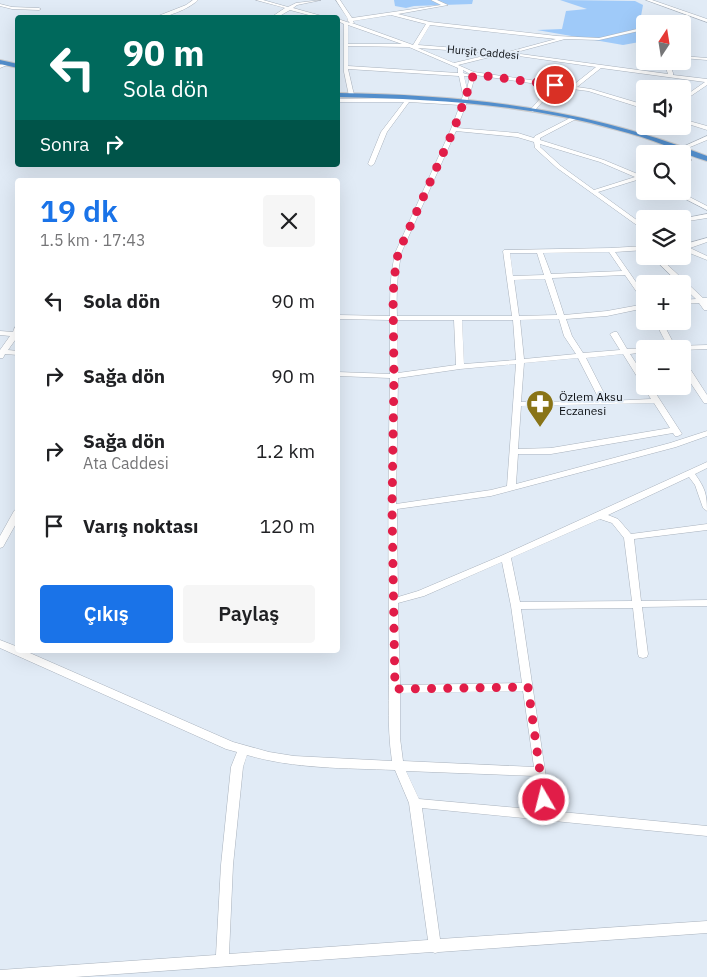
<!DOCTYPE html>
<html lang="tr">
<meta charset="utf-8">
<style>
body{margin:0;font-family:"IBM Plex Sans",sans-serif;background:#f6f6f6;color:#202124;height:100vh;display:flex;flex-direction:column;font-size:19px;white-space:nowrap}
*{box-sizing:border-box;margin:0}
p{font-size:16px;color:#757577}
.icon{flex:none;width:28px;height:28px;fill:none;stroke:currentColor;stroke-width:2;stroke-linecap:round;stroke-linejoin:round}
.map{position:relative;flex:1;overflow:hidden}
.panel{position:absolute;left:15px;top:178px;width:325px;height:475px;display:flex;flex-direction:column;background:#fff;border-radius:5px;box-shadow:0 5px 20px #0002}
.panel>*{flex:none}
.hud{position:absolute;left:15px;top:15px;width:325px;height:152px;border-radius:5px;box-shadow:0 5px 20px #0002;background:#00695c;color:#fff;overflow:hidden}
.needle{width:32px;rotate:12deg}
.buttons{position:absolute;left:636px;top:15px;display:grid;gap:10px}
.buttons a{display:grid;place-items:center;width:55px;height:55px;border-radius:5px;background:#fff;box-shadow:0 5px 20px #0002;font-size:25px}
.pin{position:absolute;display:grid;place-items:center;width:42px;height:42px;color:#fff;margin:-21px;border:2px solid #fff;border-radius:50%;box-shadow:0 1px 5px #0007}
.me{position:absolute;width:55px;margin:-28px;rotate:352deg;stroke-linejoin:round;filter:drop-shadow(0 0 4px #0008)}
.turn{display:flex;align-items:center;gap:18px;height:105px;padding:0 25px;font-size:22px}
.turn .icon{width:65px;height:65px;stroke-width:2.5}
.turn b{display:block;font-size:35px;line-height:42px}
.then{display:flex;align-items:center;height:48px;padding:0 25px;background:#0003;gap:10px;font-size:19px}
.round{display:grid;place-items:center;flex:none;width:52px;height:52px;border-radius:5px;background:#f6f6f6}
.headline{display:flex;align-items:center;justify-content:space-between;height:85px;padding:0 25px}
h1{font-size:30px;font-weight:600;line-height:38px;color:#1a73e8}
.cta{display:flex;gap:10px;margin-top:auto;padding:10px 25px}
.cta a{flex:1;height:58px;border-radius:5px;background:#1a73e8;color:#fff;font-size:20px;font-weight:600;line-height:58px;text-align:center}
.cta a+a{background:#f6f6f6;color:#202124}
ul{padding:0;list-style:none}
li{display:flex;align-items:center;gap:15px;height:75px;padding:0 25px}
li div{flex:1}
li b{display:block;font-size:19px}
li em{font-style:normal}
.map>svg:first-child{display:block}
.green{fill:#9fcaf9}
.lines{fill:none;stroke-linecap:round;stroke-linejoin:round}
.minor-casing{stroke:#a9b2bd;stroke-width:1}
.highway-casing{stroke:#cacacb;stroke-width:2}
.minor{fill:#fff;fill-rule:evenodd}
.highway{fill:#528ecc;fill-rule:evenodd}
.route{stroke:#e11d48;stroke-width:9;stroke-dasharray:0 16.2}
.labels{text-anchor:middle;stroke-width:4;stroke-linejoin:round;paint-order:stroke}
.far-street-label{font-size:11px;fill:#0c0f13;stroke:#e1ebf6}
.poi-label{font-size:12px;fill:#0c0f13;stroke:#e1ebf6;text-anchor:start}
</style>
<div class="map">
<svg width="707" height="977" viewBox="0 0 707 977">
<rect width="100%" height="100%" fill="#e1ebf6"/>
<!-- green -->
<g class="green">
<path d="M394,0H473L472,4L414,6L406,8L395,6Z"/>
<path d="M560,0L635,1L643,5L641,16L648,24H645V41L623,45L537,30L562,29L566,11L587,9Z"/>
</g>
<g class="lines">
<defs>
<g id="minor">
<path d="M193,0H198C189,9 166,18 153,18L186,5Z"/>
<path d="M256,0H263L288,7L296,3L321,0L297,5L293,8L329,18H320L290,10L276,18H270L285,8Z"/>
<path d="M336,0H340L352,18L441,5L431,0H437L448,5L398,14L430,22L557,36L599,38L637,29H639V31L599,40L565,39L513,53L668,74L665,65L669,61H674L670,65L673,73V75L707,79V85L682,102V98L705,82L601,68L577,87L591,89L645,105V109L588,91L556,87L533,112L531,111V109L551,86L475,75C471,94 464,109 457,128L518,133L534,138L535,136L572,117H576V119L540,138V140L604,160L640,175H645V181L640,179L598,192L645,226V231L557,168L535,148L534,142L517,137L456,131L402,251C397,272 396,294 397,316H512L503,251L504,250L611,248L645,246V250L615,252L645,295V302L643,301L625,275L552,278L564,315L607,311L645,304V308L607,316L566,319L572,336L583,353L620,350L610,334L614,332H617L627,349L648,348L645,349V352L630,354L645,377V386H651L682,434L678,436H675L673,433L551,454H518L516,484L670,443L707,431V436L676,447L491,496L397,509L398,597L418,591L503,555L707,462V468L695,474C705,488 707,494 707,511L703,508L695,485L689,477L608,515L618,519L631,534L707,524V530L634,539L641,601L707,600V606L642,607L648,654L647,657L643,658L639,657L638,654L633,608L521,609L551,811L707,826V836L422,808L440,939L707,921V933L439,952L435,953L432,952L75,977H0V970L216,955L221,865L231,767L237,752L226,749L0,648V640L18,647V650H23L233,742L269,752L294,756L392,761C386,721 390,680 389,640C388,552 388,465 390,378L338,376V372L390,374V320L338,319V315L390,316C390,294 390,272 396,251L451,129L460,105L409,102L387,132L374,164L371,166L368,164L381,132L404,102H338V99L408,98L461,102L463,95L459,76L348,69L354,95L349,96L344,72V24L338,21V19L350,23L347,20L348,19ZM391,15L426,24L413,45L352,23H354L353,21ZM348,25L402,44H348ZM430,25L556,39L508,52L418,45ZM348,46L409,47L458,68V73L348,66ZM418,48L505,54L596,67L572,86L474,72L458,65L494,56V55L492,54L454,63ZM463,70L470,74V75L463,73ZM464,76H470L467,89ZM540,144L600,162L635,177L594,190L561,166L540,147ZM609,252L622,271L551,274L543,253ZM510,253H537L544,275L513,276ZM545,279L557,315L519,316L514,280ZM559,319L564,336L576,354L524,359L520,320ZM397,320H454L456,365L398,373ZM462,320H513L516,360L464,364ZM623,354L651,399L608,401L586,358ZM578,358L600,401L521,402L524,363ZM516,364L507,486L491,490L396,504L398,378L460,369ZM654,403L670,428L551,448L518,449L521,406ZM600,519L612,523L624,538L632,601L520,602L511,558ZM502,562L511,606L522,683L400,685L398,603L424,596ZM523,691L534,767L403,761L400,738V693ZM247,755C295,769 345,768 395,770L409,803L428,940L229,954L233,865L243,767ZM406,771L535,776L540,810L419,799Z"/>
<path d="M646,0H652L707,19V22Z"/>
<path d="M0,4L12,7L39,8L41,9L39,10L12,9L0,6Z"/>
<path d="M682,56L707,58V60L682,58Z"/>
<path d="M6,63L10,64L0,68V65Z"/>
<path d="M682,119L707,126V130L682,122Z"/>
<path d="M707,136V140L683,150L678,149Z"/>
<path d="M687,159L692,160L682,165V161Z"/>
<path d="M670,191H678L707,206V210Z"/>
<path d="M707,214V218L682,222V219H680Z"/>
<path d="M707,238V242L690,248L707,256V260L682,250V245Z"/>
<path d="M651,256H658L703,298H707V310H704L699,303L682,304V300L696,299L682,286V284H680Z"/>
<path d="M655,321H662L675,346L707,345V349L682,350V349H659L668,347Z"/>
<path d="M15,327H18V336L8,350L18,351V355L5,354L3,358H0V350L10,336L0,335V331L13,332Z"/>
<path d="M682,361H685L707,395V403H704L682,370Z"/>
<path d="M18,508V520L3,547L0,548V536L14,511Z"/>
</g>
<g id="highway">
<path d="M0,60L18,64V68L0,64Z"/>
<path d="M338,93C468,95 585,108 707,156V161C692,157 678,150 664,145C649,139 633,134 617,130C527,104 432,99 338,97Z"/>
</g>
</defs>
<!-- minor casing -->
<use href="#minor" class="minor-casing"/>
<!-- highway casing -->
<use href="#highway" class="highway-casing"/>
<!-- minor -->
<use href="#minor" class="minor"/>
<!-- highway -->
<use href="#highway" class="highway"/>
</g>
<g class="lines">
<!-- route -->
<path class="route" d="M544,800L528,687L395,689L392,507L394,376L393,294L396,262L399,251L454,129L473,76H486L555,85"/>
</g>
<!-- icons -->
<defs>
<symbol id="pharmacy-pin" viewBox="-11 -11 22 30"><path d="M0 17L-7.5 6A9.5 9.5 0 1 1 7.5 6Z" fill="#897417" stroke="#e1ebf6"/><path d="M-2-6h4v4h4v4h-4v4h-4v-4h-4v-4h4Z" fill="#fff"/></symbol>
</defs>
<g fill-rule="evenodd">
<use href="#pharmacy-pin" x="524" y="388" width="32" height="43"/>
</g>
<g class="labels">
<!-- far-street labels -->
<g class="far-street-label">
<text transform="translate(483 52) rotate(5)" y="4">Hurşit Caddesi</text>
</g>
<!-- poi labels -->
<g class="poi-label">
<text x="559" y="401">Özlem Aksu<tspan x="559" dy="14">Eczanesi</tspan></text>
</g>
</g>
</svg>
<div class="buttons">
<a><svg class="needle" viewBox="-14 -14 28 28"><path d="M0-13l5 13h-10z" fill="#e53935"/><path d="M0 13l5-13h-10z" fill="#757577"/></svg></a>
<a><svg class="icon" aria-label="sound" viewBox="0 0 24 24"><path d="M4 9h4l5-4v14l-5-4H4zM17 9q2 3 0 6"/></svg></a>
<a><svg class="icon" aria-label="search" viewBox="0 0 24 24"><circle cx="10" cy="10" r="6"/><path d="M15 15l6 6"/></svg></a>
<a><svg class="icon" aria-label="layers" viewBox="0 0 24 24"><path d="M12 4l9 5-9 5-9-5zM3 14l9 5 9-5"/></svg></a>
<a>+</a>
<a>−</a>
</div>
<div class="pin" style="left:555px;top:85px;background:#d93025"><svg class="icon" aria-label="arrive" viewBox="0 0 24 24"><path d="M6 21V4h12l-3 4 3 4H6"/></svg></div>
<svg class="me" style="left:544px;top:800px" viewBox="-20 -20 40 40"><circle r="17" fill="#e11d48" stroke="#fff" stroke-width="3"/><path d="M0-11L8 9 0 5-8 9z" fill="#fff"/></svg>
<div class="hud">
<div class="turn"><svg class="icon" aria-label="left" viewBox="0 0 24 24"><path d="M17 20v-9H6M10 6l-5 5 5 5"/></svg><div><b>90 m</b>Sola dön</div></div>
<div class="then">Sonra<svg class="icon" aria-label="right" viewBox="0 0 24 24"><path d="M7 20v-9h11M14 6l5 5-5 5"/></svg></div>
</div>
<section class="panel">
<div class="headline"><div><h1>19 dk</h1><p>1.5 km · 17:43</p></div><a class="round"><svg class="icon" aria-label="close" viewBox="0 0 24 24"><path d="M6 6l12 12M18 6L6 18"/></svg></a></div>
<ul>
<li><svg class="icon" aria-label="left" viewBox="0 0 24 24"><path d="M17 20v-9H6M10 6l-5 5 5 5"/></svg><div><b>Sola dön</b></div><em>90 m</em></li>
<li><svg class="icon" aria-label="right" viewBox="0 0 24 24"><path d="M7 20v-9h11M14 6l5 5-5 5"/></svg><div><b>Sağa dön</b></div><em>90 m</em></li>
<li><svg class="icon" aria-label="right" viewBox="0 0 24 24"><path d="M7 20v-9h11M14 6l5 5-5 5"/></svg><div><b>Sağa dön</b><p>Ata Caddesi</p></div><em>1.2 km</em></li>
<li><svg class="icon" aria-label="arrive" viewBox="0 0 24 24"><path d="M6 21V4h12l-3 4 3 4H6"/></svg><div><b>Varış noktası</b></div><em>120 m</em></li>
</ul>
<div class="cta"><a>Çıkış</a><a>Paylaş</a></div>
</section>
</div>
